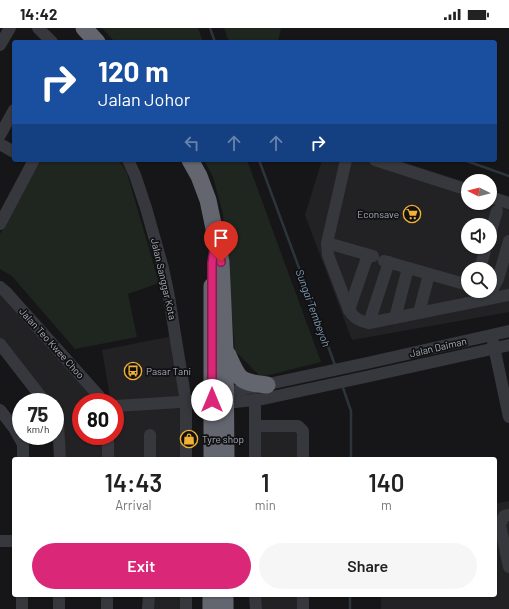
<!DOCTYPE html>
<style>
body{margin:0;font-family:Barlow,sans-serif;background:#f6f6f6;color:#222;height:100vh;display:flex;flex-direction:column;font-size:15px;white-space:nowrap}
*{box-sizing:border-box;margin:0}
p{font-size:13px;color:#767676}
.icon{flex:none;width:22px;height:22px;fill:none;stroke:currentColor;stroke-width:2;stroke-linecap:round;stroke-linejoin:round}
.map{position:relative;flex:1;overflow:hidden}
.panel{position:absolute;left:12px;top:429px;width:485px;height:140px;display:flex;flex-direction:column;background:#fff;border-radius:4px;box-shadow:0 1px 3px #0004}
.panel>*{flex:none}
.top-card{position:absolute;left:12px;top:12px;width:485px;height:122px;border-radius:4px;box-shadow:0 1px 3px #0004;background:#1a4fa0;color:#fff;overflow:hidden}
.needle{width:26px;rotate:276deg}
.fabs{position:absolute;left:461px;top:146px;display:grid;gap:8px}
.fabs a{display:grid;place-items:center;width:36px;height:36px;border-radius:50%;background:#fff;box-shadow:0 1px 3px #0004;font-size:20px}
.speed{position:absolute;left:12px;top:365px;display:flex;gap:8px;font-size:20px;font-weight:700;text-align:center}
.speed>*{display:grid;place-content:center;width:52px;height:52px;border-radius:50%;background:#fff;box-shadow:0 1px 3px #0004;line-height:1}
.speed small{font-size:10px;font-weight:400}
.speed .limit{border:6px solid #d22;background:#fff;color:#111}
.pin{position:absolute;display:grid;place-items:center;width:34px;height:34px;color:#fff;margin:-41px -17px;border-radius:50% 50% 50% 0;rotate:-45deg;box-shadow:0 0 4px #0007}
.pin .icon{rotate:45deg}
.me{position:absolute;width:44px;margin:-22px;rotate:0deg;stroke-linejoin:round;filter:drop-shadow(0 0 3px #0008)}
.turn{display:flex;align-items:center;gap:14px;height:84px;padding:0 20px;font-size:18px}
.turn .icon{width:52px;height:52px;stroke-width:2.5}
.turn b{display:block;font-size:28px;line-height:34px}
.lanes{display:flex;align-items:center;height:38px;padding:0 20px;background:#0003;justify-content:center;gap:20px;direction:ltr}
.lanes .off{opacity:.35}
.eta{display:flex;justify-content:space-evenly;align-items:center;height:68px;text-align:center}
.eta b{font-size:24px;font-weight:600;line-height:28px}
.action{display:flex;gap:8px;margin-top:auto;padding:8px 20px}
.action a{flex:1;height:46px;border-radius:24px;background:#db2777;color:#fff;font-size:16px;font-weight:600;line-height:46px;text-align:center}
.action a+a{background:#f6f6f6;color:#222}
.status{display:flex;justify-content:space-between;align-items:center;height:28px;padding:0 20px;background:#fff;direction:ltr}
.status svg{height:11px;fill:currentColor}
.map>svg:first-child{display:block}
.built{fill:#222225;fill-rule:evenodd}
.green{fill:#1e261f}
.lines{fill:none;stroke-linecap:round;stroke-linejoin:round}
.stream{stroke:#2c353c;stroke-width:2.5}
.minor{stroke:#37383d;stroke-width:12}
.highway{stroke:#63666e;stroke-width:17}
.route-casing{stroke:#8e194d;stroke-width:10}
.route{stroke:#db2777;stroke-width:7}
.labels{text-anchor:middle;stroke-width:3.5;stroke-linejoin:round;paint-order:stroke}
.poi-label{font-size:10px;fill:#a8adb8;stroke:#111113;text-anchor:start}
.street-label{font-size:10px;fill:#a8adb8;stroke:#111113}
.water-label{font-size:11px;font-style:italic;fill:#7f9bb3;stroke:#111113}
</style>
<div class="status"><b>14:42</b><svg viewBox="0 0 49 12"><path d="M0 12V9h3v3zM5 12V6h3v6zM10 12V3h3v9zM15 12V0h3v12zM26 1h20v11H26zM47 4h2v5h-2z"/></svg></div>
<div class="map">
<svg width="509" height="581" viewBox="0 0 509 581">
<rect width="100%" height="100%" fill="#161618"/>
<!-- built -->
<g class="built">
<path d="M322,132H397L468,155V175H490V162L509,169V284L352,312L305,187ZM468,197H490V219H468ZM468,241H490V263H468Z"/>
<path d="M0,263L98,374H81V408H104V431H62L55,385V374H48L0,317Z"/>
<path d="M178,307L189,431H111V408H115V374H111L102,322Z"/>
<path d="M252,396H298L305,431H252Z"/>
<path d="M509,473V581H381V567H495V476Z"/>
<path d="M147,567H189V581H146Z"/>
<rect x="252" y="567" width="53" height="14"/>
</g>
<!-- green -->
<g class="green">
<path d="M102,0H198L203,14H115Z"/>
<path d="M224,0H281L278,14H229Z"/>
<path d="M41,132H119L127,145L159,255L128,266L137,309L75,321L12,248L0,241V206Z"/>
<path d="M204,132H247L321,334L261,349L235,323L223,186L213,149Z"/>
</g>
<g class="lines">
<!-- stream -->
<g class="stream">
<path d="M210,0L215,14"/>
<path d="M259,132L335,337"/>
<path d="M464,132L509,148"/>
<path d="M342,357L351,383V431"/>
<path d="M350,581V567"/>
</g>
<!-- minor -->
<g class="minor">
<path d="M38,0L52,14"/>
<path d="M0,17L10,0"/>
<path d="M0,107L14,82"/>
<path d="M0,116L14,124"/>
<path d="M128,132L135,147L146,180L163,240L169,269L186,374V431"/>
<path d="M346,132L327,215L328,227L349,282C354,290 359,293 369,295L509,267"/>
<path d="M375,132L468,162"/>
<path d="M490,169L509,175"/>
<path d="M0,196L34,132"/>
<path d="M490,206L497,183"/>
<path d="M327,215L373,228"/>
<path d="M384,233L468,257"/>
<path d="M480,241L486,219"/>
<path d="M0,259L6,264L99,368L101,374"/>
<path d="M490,265L498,251L509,213"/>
<path d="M349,282L368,227"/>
<path d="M419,285L429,246"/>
<path d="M395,290L408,240"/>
<path d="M369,295L389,234"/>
<path d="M493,314L509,389"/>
<path d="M0,316L45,374"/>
<path d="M218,369L226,365L367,335L509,303"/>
<path d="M255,371V431"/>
<path d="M115,378L212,372L226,375L263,371L370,348L509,317"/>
<path d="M0,382L14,400L23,416V431"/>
<path d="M55,389L58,395L60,431"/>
<path d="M255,398H298L303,403V431"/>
<path d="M108,431V408"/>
<path d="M150,431V407"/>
<path d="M509,487L504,488L500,497L509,539"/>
<path d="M0,513H14"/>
<path d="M255,567L256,581"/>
<path d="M22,581V567"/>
<path d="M59,581V567"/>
<path d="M107,581V567"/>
<path d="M148,581L149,567"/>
<path d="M186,581V567"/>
<path d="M303,581V567"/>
</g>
<!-- highway -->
<g class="highway">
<path d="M84,0L97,14"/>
<path d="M190,132L199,148L208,172L221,234L225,322L226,431"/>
<path d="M228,327C239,352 239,354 267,357"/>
<path d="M212,431V258"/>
<path d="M225,567V581"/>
<path d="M211,581V567"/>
</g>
</g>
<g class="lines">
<defs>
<path id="route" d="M212,372V235L216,210L221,234"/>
</defs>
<!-- route casing -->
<use href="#route" class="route-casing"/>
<!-- route -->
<use href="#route" class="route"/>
</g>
<!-- icons -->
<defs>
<symbol id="supermarket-ring" viewBox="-11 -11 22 22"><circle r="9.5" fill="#111113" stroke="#f2b134" stroke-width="1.5"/><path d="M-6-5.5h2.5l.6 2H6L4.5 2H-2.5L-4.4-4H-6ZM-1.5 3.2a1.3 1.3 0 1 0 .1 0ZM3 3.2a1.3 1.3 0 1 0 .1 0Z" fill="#f2b134"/></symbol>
<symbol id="bus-ring" viewBox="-11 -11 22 22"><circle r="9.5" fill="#111113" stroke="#f2b134" stroke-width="1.5"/><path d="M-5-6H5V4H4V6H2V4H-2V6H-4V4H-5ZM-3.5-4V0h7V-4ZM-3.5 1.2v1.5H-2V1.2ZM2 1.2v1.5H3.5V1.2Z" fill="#f2b134"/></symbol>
<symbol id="shop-ring" viewBox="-11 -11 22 22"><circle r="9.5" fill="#111113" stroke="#f2b134" stroke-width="1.5"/><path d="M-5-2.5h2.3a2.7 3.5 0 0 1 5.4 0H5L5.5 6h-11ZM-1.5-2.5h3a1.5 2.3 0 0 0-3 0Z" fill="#f2b134"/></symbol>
</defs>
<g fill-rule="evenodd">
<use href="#supermarket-ring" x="402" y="176" width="20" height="20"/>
<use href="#bus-ring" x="123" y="333" width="20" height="20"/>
<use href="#shop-ring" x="179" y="401" width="20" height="20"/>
</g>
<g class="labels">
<!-- poi labels -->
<g class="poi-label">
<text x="399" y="190" text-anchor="end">Econsave</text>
<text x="146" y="347">Pasar Tani</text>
<text x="202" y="415">Tyre shop</text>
</g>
<!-- street labels -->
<g class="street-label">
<text transform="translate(164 251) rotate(77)" y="4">Jalan Sanggar Kota</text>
<text transform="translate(52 315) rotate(48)" y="4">Jalan Teo Kwee Choo</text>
<text transform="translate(438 319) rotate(-13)" y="4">Jalan Daiman</text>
</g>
<!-- water labels -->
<g class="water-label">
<text transform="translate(313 280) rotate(70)" y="4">Sungai Tembeyoh</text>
</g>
</g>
</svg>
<div class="fabs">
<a><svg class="needle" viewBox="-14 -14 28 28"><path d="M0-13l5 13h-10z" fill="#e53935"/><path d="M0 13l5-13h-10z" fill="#767676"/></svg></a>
<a><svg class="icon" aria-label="sound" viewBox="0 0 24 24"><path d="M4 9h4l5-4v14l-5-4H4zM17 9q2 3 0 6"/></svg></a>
<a><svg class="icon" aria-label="search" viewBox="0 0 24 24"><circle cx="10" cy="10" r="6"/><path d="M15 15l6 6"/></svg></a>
</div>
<div class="speed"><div>75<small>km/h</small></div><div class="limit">80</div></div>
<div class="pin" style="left:221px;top:234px;background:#d93025"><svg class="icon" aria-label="arrive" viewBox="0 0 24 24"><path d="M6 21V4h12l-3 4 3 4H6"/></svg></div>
<svg class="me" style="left:212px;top:372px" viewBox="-20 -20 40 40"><circle r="19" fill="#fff"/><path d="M0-13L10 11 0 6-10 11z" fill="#db2777"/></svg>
<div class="top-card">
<div class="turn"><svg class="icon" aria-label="right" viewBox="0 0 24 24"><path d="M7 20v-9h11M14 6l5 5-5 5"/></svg><div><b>120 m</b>Jalan Johor</div></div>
<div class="lanes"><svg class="icon off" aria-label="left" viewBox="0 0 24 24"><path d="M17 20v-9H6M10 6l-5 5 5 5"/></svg><svg class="icon off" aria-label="ahead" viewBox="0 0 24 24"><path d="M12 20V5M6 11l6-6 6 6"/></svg><svg class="icon off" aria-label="ahead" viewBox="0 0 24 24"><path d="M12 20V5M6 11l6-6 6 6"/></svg><svg class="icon" aria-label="right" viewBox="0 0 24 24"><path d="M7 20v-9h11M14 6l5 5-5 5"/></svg></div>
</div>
<section class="panel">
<div class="eta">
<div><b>14:43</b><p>Arrival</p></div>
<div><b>1</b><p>min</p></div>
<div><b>140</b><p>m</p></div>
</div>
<div class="action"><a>Exit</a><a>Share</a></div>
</section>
</div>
